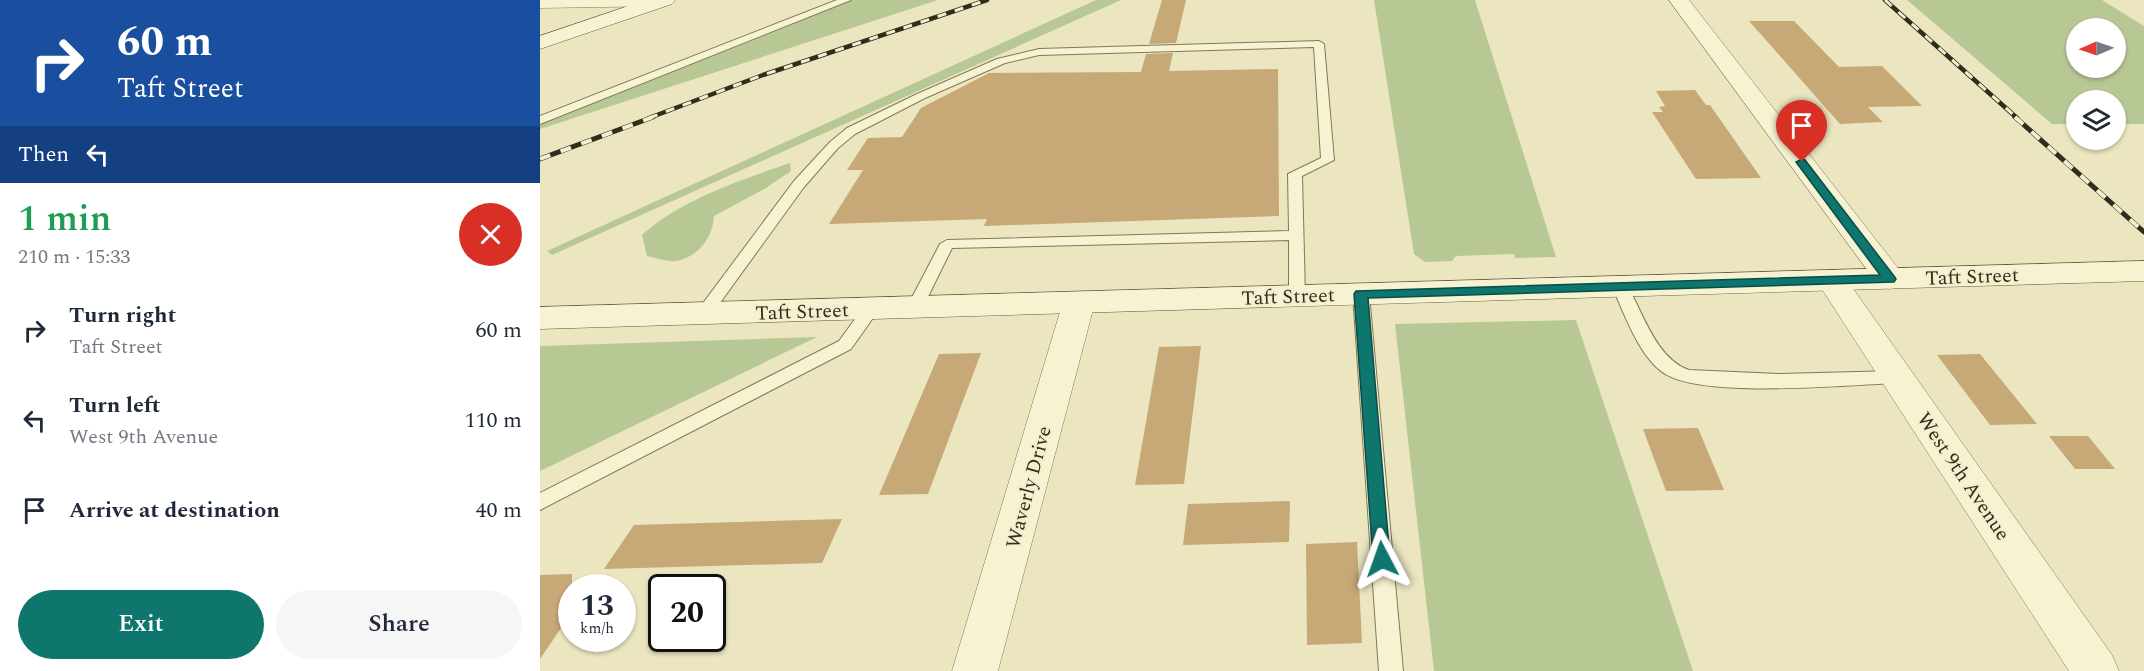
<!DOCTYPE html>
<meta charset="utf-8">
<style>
body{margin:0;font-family:Spectral,serif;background:#f6f6f7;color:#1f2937;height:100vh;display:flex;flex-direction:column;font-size:22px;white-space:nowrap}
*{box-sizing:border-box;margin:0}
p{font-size:20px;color:#747a83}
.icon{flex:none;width:33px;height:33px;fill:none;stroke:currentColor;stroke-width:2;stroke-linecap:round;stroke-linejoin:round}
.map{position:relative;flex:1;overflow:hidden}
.details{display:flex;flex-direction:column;background:#fff;width:540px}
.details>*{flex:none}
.top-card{background:#1a4fa0;color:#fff;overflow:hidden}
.needle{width:39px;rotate:268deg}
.controls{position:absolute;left:1526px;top:18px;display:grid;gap:12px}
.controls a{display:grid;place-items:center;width:60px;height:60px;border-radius:50%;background:#fff;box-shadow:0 2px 4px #0004;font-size:30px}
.speed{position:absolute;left:18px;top:574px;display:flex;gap:12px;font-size:30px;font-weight:700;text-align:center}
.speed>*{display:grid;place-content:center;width:78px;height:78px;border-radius:50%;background:#fff;box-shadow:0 2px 4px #0004;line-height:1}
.speed small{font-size:15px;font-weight:400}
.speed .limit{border:3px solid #111;border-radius:9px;background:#fff;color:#111}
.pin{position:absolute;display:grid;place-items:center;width:51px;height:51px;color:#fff;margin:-62px -26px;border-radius:50% 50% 50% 0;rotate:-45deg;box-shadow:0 0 6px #0007}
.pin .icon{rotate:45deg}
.me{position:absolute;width:66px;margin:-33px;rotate:356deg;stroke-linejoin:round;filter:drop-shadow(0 0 4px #0008)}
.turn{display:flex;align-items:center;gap:21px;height:126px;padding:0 18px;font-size:27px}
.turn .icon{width:78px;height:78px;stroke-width:2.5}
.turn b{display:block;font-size:42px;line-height:51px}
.then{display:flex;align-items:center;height:57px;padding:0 18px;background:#0003;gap:12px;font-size:22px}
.round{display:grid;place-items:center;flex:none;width:63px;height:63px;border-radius:32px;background:#f6f6f7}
.summary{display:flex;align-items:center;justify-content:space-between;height:102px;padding:0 18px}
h1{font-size:36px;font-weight:600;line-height:45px;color:#1e9e55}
.button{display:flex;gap:12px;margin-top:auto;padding:12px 18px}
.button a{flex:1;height:69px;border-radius:36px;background:#0f766e;color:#fff;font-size:24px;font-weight:600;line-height:69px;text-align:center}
.button a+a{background:#f6f6f7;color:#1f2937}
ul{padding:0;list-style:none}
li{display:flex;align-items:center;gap:18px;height:90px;padding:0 18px}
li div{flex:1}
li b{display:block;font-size:22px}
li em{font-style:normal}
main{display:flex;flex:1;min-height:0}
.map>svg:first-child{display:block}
.green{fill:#b8c895;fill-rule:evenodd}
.building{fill:#c7a877}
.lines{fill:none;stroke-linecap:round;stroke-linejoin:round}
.lane-casing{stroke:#827759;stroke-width:2}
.street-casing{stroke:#827759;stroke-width:1}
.secondary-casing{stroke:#64583c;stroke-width:1}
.lane{fill:#f6f2d2;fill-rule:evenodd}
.street{fill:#f6f2d2;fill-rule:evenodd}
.secondary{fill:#f6f2d2;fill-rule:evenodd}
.rail-far1-casing{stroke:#332c1d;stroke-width:4.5}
.rail-casing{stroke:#332c1d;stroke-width:5}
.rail-far1{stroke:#f3efcf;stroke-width:3;stroke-dasharray:9;stroke-linecap:butt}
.rail{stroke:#f3efcf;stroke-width:4;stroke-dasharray:11;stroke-linecap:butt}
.route{fill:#0f766e;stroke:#0a4d48;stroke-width:1.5}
.labels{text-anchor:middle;stroke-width:4.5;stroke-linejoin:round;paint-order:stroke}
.street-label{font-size:20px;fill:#332c1d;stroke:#f3efcf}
</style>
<main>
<section class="details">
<div class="top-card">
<div class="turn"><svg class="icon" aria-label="right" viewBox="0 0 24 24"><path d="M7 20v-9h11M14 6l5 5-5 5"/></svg><div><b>60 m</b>Taft Street</div></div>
<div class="then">Then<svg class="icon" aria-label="left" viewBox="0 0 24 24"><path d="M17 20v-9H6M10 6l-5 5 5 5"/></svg></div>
</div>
<div class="summary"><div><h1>1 min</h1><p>210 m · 15:33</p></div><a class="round" style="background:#d93025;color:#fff"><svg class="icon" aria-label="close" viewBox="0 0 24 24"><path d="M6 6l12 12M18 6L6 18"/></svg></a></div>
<ul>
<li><svg class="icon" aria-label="right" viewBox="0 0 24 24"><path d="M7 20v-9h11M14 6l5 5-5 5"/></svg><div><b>Turn right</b><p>Taft Street</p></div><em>60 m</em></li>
<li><svg class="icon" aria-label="left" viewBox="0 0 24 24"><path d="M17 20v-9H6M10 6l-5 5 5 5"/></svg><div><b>Turn left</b><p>West 9th Avenue</p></div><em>110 m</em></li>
<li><svg class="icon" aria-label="arrive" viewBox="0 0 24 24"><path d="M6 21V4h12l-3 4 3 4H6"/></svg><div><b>Arrive at destination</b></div><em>40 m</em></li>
</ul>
<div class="button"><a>Exit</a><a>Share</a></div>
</section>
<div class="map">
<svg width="1604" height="671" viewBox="0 0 1604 671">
<rect width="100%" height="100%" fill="#ebe6c0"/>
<!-- green -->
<g class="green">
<path d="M313,0H398L0,129V125Z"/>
<path d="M556,0H581L12,255L7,251Z"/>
<path d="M834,0H935L1016,257L975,258L974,254L916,256L912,261L885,262L874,254Z"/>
<path d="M1367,0H1562L1604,26V124H1575V100H1536V124H1512ZM1536,28H1575V68H1536Z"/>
<path d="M250,163L251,171L226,188L174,216C173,237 159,257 136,261C128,262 116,258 107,256L102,235C138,201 203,179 250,163Z"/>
<path d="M1036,320L1153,671H894L855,324Z"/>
<path d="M277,337L0,471V346Z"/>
</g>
<!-- building -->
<g class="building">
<path d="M622,0H646L636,43L609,44Z"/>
<path d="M1209,21H1254L1299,67L1342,66L1382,106L1328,107L1343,122L1300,124Z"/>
<path d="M633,53L629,71L738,69L739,216L444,226L447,219L289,224L323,170H307L328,138L362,137L381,108L449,73L601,72L606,54Z"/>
<path d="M1155,90L1166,105H1170L1221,178L1156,179L1112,112H1123L1119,107L1125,106L1116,91Z"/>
<path d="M661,346L644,484L595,485L619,347Z"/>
<path d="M441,353L388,494L339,495L399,354Z"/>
<path d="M1440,354L1497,424L1450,425L1397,355Z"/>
<path d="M1158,428L1184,490L1126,491L1103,429Z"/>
<path d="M1509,436H1548L1575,469H1535Z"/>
<path d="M750,501L749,542L643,545L648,504Z"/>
<path d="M302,519L282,563L64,569L94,525Z"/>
<path d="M817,542L822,643L767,645L766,544Z"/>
<path d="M32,574V612L0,659V575Z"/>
</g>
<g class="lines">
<defs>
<g id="lane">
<path d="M297,0H311L0,124V116Z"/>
<path d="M779,41L784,44L794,160L762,176L765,296L763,300H751L749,296V240L412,248L381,311H369L367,307L400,244L407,240L749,231L748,174L781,158L774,47L499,55L465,63L385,98L315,134L298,148L264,187L169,318H157L155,314L254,181L290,142L307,128L377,94L457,59L499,49Z"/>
<path d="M1080,281C1097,286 1108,356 1149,370L1239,374L1357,371L1363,373L1366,377L1363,381L1357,383C1307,385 1167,398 1127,375C1100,360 1084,313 1072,286Z"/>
<path d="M821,289L829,294L863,671H839L813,294Z"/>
<path d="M332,303L338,304L340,308L311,349L0,510V493L299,341L326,304Z"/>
</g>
<g id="street">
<path d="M0,0H135L132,4L125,6L0,8Z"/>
<path d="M1129,0H1149L1361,272L1365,279L1361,286L1350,289L1339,286Z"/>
<path d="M1291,270L1302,273L1572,655L1579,671H1529L1276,280L1280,273Z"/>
<path d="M539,292L550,295L555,302L458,671H412L523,302L528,295Z"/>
</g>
<g id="secondary">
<path d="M106,0H135L132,4L0,49V36Z"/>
<path d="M1604,261V281L0,329V307Z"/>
</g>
</defs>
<!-- lane casing -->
<use href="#lane" class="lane-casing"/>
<!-- street casing -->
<use href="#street" class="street-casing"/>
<!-- secondary casing -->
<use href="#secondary" class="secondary-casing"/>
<!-- lane -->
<use href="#lane" class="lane"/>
<!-- street -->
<use href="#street" class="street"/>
<!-- secondary -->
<use href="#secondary" class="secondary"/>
<defs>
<g id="rail-far1">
<path d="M1345,0L1477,118"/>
<path d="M109,118L223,75L447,0"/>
</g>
<g id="rail">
<path d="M1475,117L1604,232"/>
<path d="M0,159L113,117"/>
</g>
</defs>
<!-- rail-far1 casing -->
<use href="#rail-far1" class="rail-far1-casing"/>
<!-- rail casing -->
<use href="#rail" class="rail-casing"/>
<!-- rail-far1 -->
<use href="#rail-far1" class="rail-far1"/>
<!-- rail -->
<use href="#rail" class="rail"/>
</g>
<!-- route -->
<path class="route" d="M1262,159L1265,160L1354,276L1356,279L1354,282L828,298L850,559L848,564L842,566L836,564L833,559L814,294L816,291L1340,275L1256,162Z"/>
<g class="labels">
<!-- street labels -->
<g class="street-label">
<text transform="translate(1432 276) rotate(-2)" y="7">Taft Street</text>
<text transform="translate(748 296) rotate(-2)" y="7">Taft Street</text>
<text transform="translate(262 311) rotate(-2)" y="7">Taft Street</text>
<text transform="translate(1424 476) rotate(56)" y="7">West 9th Avenue</text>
<text transform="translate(488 487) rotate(-75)" y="7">Waverly Drive</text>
</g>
</g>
</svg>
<div class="controls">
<a><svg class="needle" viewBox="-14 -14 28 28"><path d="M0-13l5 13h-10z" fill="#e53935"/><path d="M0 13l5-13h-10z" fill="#747a83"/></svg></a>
<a><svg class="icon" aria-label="layers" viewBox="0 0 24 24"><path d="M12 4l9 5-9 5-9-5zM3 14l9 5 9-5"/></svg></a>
</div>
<div class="speed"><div>13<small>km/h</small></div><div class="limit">20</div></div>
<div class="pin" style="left:1262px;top:162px;background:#d93025"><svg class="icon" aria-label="arrive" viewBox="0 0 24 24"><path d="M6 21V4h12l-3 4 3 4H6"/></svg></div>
<svg class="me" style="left:842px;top:559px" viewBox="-20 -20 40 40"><path d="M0-17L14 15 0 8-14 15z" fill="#0f766e" stroke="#fff" stroke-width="4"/></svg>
</div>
</main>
